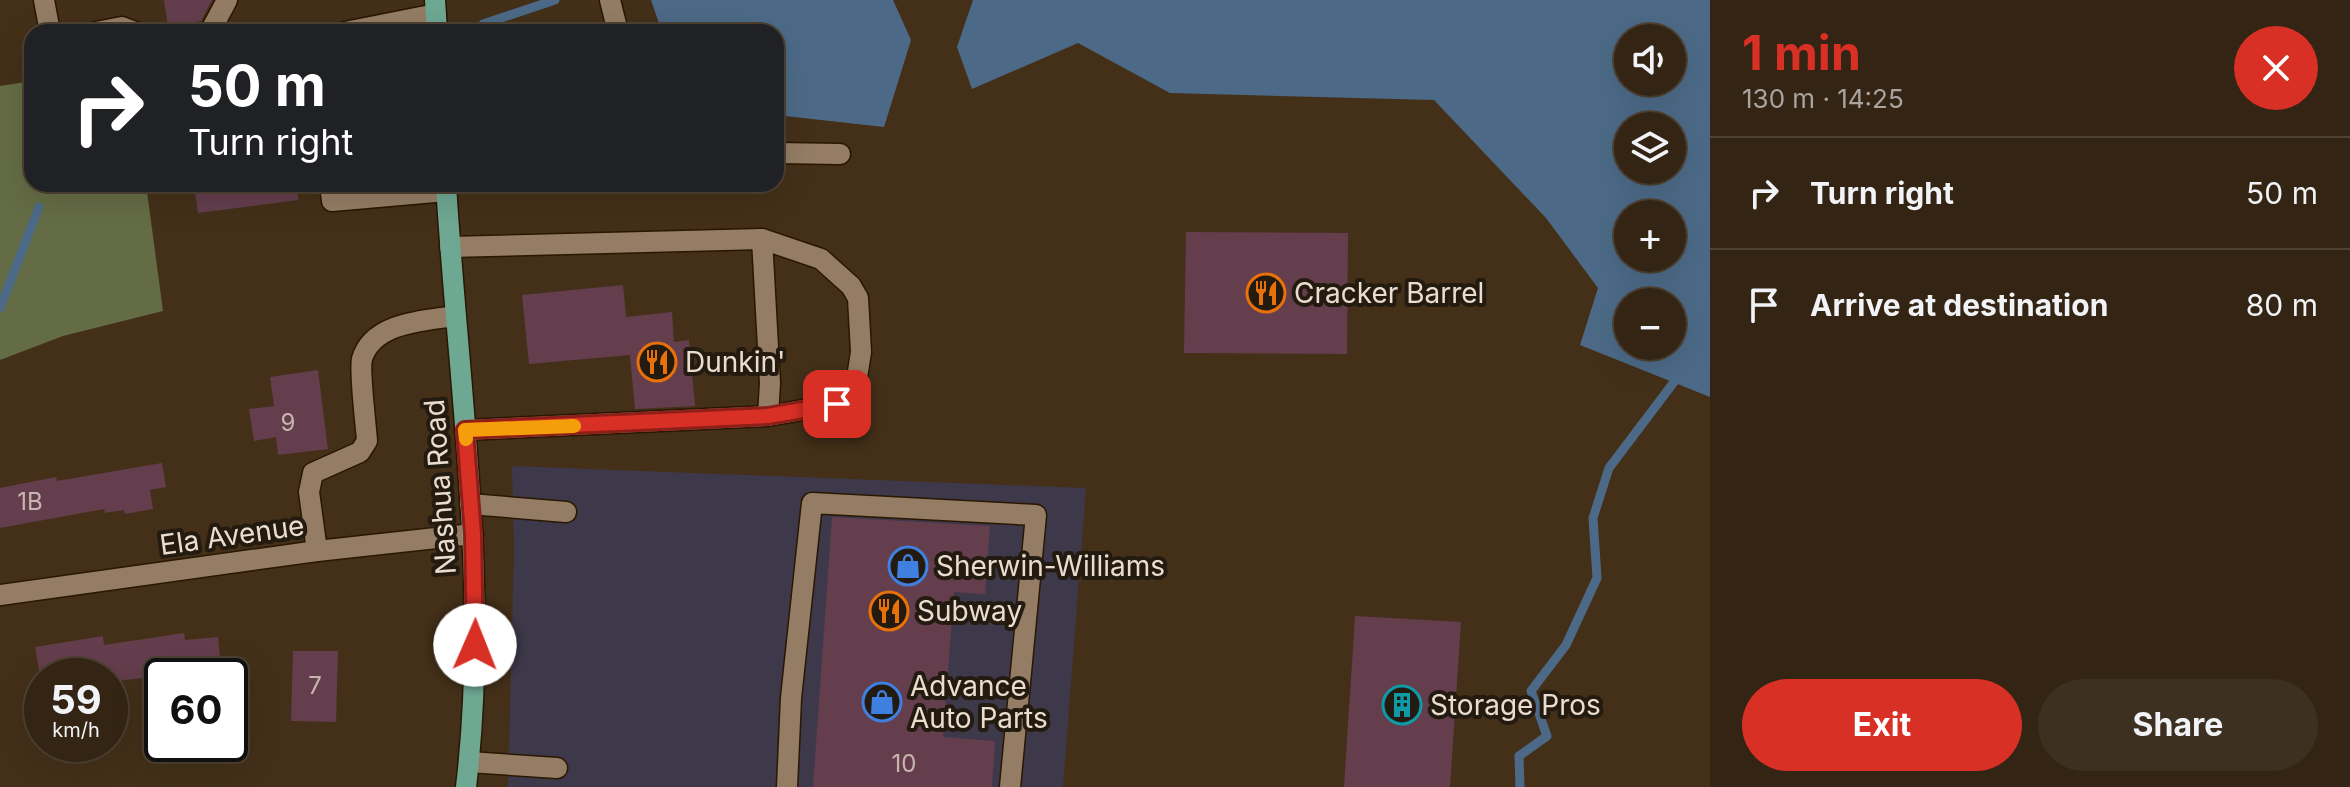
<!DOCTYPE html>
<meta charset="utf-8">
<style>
body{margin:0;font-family:Inter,sans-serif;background:#3e3021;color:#f1f3f6;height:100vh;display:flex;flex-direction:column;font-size:30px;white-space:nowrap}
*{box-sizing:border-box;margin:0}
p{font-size:26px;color:#a9a4a0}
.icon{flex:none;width:44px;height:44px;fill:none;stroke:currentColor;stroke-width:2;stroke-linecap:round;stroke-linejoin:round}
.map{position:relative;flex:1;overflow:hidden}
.panel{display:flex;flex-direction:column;background:#332413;width:640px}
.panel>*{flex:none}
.banner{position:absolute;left:24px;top:24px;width:760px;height:168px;border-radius:24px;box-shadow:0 8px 32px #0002,0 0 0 2px #4e4133;background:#202124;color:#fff;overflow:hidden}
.controls{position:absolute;left:1614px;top:24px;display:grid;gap:16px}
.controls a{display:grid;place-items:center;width:72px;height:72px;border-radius:50%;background:#332413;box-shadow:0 8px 32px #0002,0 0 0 2px #4e4133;font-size:40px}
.speed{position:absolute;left:24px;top:658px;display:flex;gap:16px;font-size:40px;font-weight:700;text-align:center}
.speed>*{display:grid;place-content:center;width:104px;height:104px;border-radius:50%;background:#332413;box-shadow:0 8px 32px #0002,0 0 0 2px #4e4133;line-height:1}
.speed small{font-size:20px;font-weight:400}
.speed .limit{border:4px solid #111;border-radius:12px;background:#fff;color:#111}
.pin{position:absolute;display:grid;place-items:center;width:68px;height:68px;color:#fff;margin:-34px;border-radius:16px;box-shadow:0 4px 12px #0006}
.me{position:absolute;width:88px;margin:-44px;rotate:1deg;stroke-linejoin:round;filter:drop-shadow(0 0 6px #0008)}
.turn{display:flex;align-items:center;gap:28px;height:168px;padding:0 32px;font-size:36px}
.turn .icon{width:104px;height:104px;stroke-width:2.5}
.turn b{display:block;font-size:56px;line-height:68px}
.round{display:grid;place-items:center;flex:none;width:84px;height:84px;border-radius:42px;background:#3e3021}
.overview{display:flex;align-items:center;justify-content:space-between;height:136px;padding:0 32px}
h1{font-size:48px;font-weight:700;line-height:60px;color:#d93025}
.action{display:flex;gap:16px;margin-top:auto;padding:16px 32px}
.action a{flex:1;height:92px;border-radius:48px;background:#d93025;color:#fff;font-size:32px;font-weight:700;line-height:92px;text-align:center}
.action a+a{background:#3e3021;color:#f1f3f6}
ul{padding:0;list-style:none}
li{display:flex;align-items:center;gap:24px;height:112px;padding:0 32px;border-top:2px solid #4e4133}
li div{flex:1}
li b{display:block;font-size:30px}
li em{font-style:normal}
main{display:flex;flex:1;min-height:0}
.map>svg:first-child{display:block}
.commercial{fill:#3e394a}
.forest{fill:#646c45}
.water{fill:#4c6a87;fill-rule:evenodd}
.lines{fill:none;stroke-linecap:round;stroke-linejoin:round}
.stream{stroke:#4c6a87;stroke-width:9}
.building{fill:#643e4d}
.minor-casing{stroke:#2a1702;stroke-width:23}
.major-casing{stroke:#2a1702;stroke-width:23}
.minor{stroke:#947d64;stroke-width:20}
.major{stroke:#6ea893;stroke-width:20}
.route-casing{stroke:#8d1f18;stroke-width:20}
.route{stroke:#d93025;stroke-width:14}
.slow{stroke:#f59e0b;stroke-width:14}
.labels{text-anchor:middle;stroke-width:8;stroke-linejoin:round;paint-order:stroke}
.number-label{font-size:24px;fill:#c8b5af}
.poi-label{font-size:28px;fill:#eaddd0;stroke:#231a10;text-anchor:start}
.street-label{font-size:28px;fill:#eaddd0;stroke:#231a10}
</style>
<main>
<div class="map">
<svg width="1710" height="787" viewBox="0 0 1710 787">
<rect width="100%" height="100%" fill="#443019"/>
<!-- commercial -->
<path class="commercial" d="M512,466L1086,488L1063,787H508L514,550Z"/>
<!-- forest -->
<path class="forest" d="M32,81V184H146L163,311L63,336L0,360V86Z"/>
<!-- water -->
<g class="water">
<path d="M651,0H893L911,40L884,127L776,115V32H662Z"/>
<path d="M973,0H1710V397L1580,345L1598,288L1546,218L1434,100L1170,93L1078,43L972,89L957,47ZM1628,38H1672V82H1628ZM1628,126H1672V170H1628ZM1628,214H1672V258H1628ZM1628,302H1672V346H1628Z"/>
</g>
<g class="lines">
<!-- stream -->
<g class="stream">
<path d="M483,24L555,0"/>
<path d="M0,308L39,207"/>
<path d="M1520,787L1519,756L1547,736L1531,691L1566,645L1597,578L1593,518L1609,468L1674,382V370"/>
</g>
</g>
<!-- building -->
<g class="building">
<path d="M164,0H212L201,21L168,27Z"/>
<path d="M194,184H297L298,200L198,213Z"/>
<path d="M1186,232L1348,233L1347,354L1184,353Z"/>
<path d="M623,285L626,317L672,312L674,342L689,340L695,406L635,409L630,355L529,364L522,295Z"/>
<path d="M318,370L328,449L278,455L276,437L254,441L249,409L274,406L270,377Z"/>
<path d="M162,463L166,487L150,490L153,509L125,514L124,510L105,513L104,509L0,528V488L56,477L57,481Z"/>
<path d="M832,517L990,526L985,594L954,592L943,737L995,741L992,787H813Z"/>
<path d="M1355,616L1461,622L1450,787H1344Z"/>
<path d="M184,633L185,640L218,637L221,668L110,682V676H40L35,647L103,636L104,645Z"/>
<path d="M293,651H338L336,722L291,721Z"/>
</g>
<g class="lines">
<defs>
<g id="minor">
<path d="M44,0L50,32"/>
<path d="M610,0L618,32"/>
<path d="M96,32L122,27L135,32"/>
<path d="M210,32L227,0"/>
<path d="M345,32L436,14"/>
<path d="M776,153L840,154"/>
<path d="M330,184L332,201L446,191"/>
<path d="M762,239L770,383L768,416"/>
<path d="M450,247L762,239L821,259L851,286L858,298L861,352L856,384L837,404L768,416L465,430"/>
<path d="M470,504L566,512"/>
<path d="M317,551L309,492L313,473L360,452L367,441C366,425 359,371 362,359C373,322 424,321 455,316"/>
<path d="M0,595L317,551L473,534"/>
<path d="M469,762L557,768"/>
<path d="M787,787L791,698L812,503L1036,515L1010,787"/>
</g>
<g id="major">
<path d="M435,0L437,32"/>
<path d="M446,184C458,385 490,586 466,787"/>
</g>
</defs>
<!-- minor casing -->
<use href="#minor" class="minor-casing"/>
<!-- major casing -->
<use href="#major" class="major-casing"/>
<!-- minor -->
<use href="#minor" class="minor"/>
<!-- major -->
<use href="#major" class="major"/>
</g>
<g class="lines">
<defs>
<path id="route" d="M475,645L473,534L465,430L768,416L837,404"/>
</defs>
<!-- route casing -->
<use href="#route" class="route-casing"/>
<!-- route -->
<use href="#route" class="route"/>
<!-- slow -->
<path class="slow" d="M466,439L465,430L574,426"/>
</g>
<!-- icons -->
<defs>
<symbol id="restaurant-ring" viewBox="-11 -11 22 22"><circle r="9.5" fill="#231a10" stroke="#e8710a" stroke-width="1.5"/><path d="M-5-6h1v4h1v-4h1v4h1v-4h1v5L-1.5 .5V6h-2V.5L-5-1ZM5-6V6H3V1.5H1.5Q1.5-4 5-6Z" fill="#e8710a"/></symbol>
<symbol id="shop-ring" viewBox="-11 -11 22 22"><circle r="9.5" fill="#231a10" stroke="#3f7fe0" stroke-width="1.5"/><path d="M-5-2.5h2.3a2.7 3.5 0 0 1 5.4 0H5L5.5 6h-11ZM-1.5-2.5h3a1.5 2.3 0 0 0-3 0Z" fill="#3f7fe0"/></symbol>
<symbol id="building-ring" viewBox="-11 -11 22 22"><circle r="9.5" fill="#231a10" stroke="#0f9aa8" stroke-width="1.5"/><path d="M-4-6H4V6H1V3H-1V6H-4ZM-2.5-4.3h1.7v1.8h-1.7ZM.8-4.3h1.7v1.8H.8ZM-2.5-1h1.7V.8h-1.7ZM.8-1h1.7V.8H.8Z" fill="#0f9aa8"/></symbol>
</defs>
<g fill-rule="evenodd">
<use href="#restaurant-ring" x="1244" y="271" width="44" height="44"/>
<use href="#restaurant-ring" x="635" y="340" width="44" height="44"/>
<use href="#shop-ring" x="886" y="544" width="44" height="44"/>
<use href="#restaurant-ring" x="867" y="589" width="44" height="44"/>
<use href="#shop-ring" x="860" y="680" width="44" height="44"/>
<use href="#building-ring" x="1380" y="683" width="44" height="44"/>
</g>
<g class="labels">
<!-- number labels -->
<g class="number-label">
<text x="288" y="431">9</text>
<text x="30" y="510">1B</text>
<text x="315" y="694">7</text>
<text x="904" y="772">10</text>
</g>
<!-- poi labels -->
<g class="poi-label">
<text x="1294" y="303">Cracker Barrel</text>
<text x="685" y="372">Dunkin'</text>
<text x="936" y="576">Sherwin-Williams</text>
<text x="917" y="621">Subway</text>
<text x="910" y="696">Advance<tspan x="910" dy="32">Auto Parts</tspan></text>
<text x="1430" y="715">Storage Pros</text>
</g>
<!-- street labels -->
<g class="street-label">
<text transform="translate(440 487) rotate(-94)" y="10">Nashua Road</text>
<text transform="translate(232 535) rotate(-8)" y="10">Ela Avenue</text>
</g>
</g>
</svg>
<div class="controls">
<a><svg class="icon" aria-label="sound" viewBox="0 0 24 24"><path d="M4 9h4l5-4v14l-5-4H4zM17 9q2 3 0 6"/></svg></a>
<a><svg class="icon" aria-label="layers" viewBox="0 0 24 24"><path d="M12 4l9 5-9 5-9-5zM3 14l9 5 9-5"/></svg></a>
<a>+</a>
<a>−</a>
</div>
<div class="speed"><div>59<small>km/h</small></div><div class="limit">60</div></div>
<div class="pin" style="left:837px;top:404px;background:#d93025"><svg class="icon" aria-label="arrive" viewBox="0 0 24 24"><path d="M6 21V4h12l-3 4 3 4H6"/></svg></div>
<svg class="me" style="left:475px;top:645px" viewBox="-20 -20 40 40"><circle r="19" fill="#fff"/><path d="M0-13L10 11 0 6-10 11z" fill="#d93025"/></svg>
<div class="banner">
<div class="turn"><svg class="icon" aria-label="right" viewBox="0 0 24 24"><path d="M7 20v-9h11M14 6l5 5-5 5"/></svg><div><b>50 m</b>Turn right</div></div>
</div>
</div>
<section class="panel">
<div class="overview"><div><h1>1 min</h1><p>130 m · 14:25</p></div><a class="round" style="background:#d93025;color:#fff"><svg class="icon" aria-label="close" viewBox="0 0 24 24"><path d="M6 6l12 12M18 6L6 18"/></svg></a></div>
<ul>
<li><svg class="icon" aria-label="right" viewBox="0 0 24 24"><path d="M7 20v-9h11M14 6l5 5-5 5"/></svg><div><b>Turn right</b></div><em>50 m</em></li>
<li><svg class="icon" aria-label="arrive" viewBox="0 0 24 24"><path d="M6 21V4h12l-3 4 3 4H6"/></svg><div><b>Arrive at destination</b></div><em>80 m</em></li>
</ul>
<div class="action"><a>Exit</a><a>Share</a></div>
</section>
</main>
